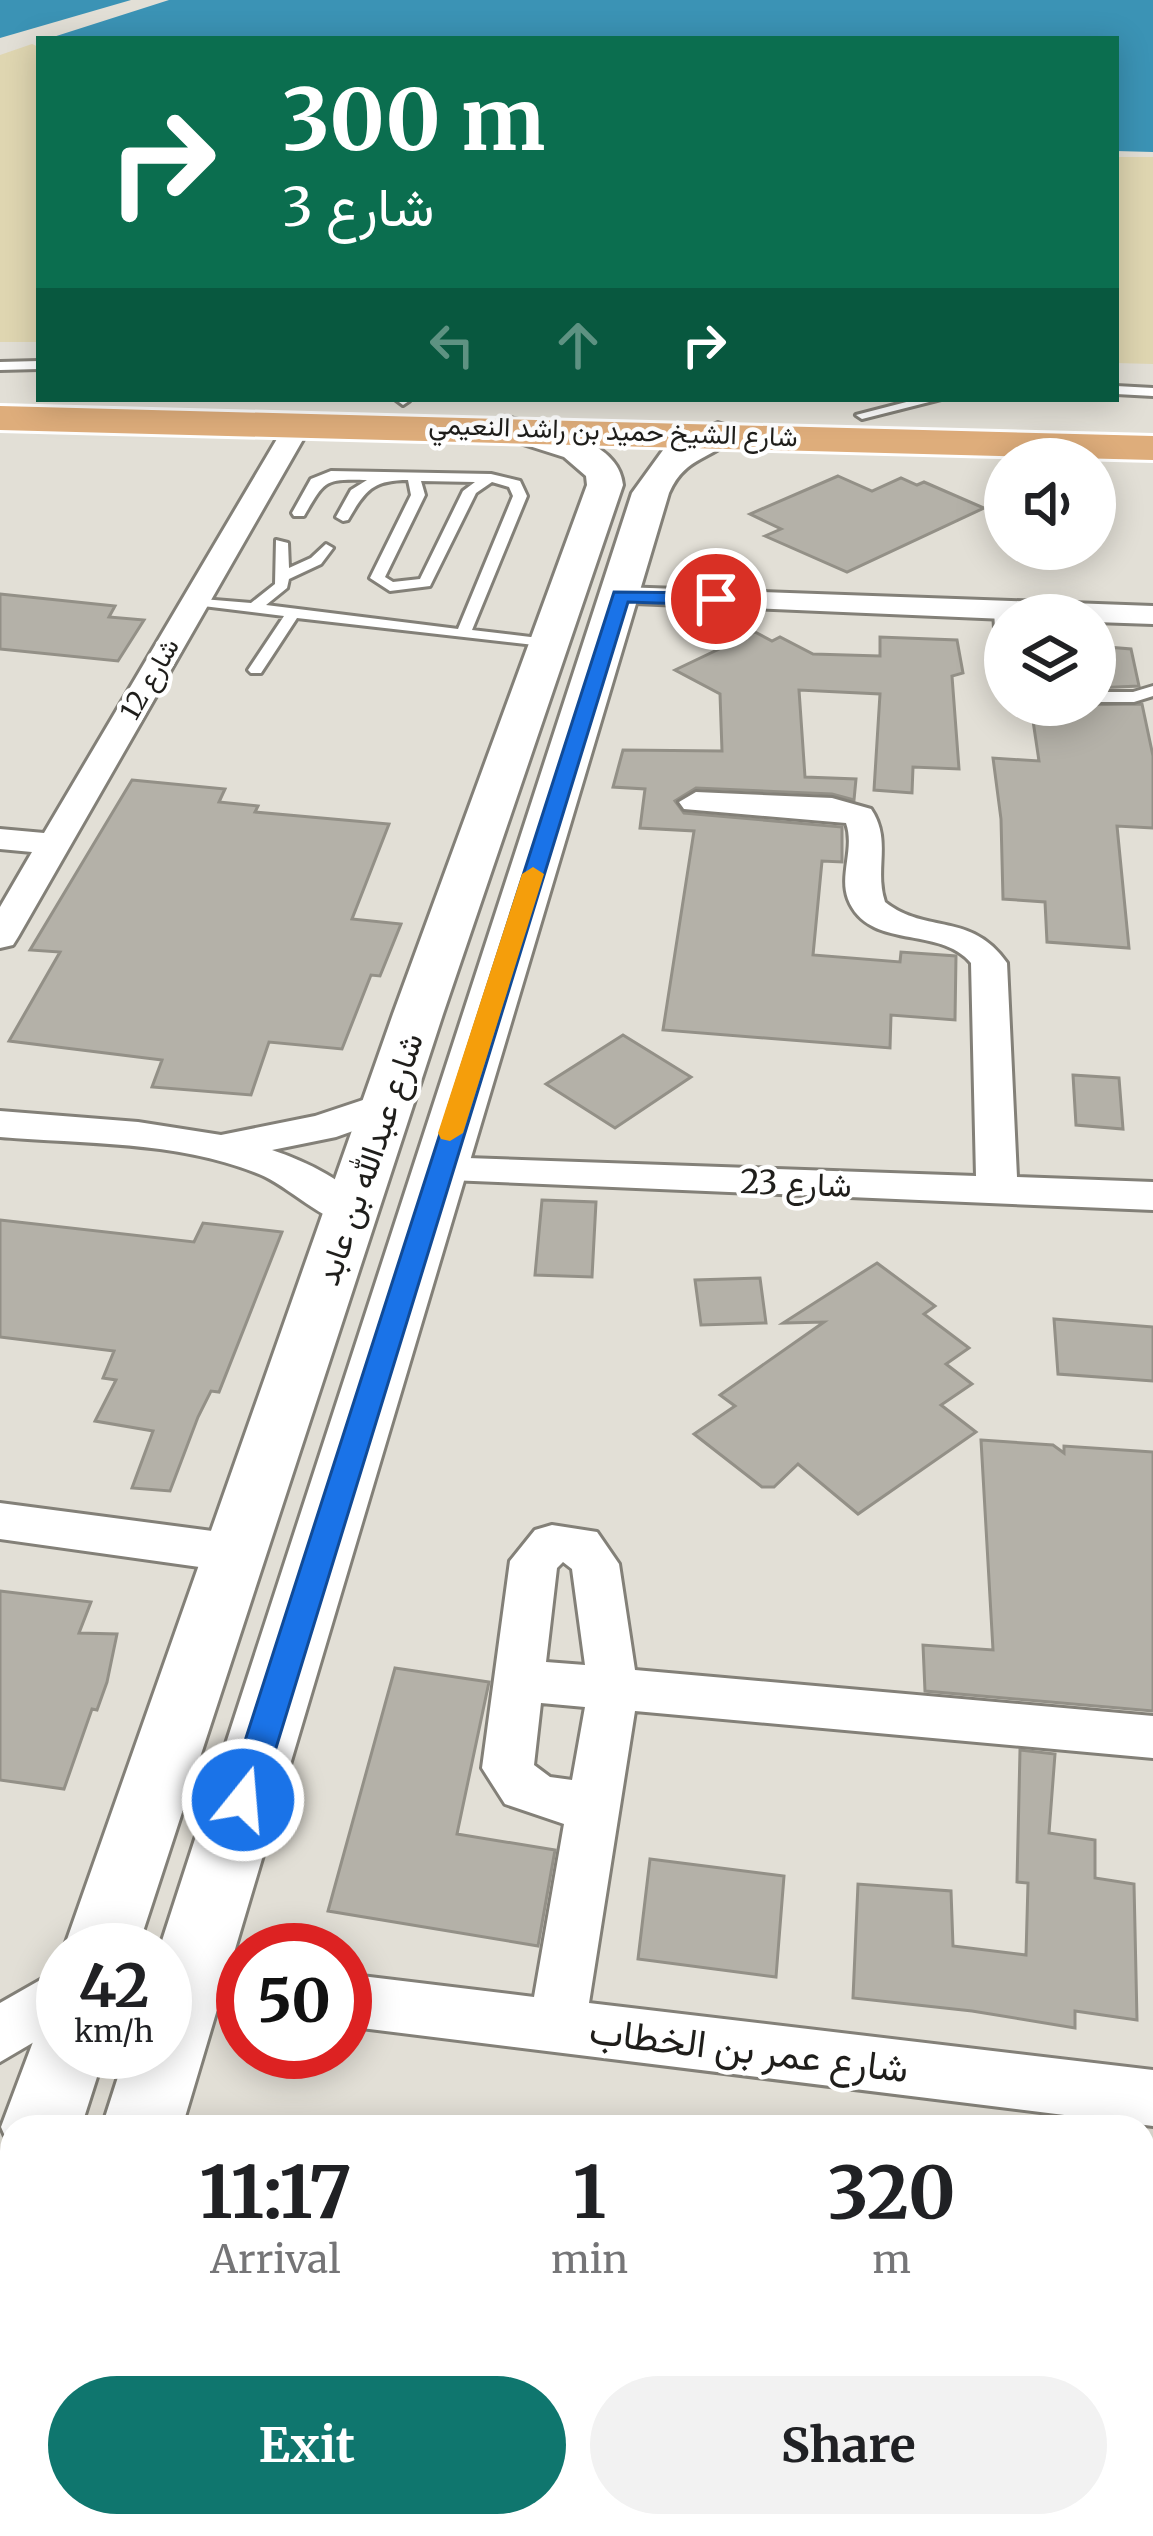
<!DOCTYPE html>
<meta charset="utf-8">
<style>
body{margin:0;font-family:Merriweather,Vazirmatn,serif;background:#f2f2f2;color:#202124;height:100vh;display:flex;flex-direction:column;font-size:45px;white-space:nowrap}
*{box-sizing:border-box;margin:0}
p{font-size:39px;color:#757577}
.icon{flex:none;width:66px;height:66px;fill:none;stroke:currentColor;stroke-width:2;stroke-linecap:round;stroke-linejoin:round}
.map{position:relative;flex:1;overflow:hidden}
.details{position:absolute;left:0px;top:2115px;width:1155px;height:423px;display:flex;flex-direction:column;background:#fff;border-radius:36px 36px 0 0;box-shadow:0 6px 30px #0003}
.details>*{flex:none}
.guide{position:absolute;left:36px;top:36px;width:1083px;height:366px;border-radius:0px;box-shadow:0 6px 30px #0003;background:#0b6e4f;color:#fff;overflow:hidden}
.tools{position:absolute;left:984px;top:438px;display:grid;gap:24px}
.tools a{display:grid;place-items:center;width:132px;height:132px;border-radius:50%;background:#fff;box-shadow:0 6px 30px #0003;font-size:60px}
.speed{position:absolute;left:36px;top:1923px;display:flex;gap:24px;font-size:60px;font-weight:700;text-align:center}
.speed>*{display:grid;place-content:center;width:156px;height:156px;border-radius:50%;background:#fff;box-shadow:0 6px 30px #0003;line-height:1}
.speed small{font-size:30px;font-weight:400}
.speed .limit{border:18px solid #d22;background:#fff;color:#111}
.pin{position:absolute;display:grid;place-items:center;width:102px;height:102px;color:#fff;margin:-51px;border:6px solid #fff;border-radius:50%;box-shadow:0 3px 12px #0007}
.me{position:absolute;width:132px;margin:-66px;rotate:17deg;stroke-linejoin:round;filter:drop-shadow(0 0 9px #0008)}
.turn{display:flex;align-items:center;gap:42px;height:252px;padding:0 48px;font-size:54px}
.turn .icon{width:156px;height:156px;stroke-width:2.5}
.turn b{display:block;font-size:84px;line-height:102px}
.lanes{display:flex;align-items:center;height:114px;padding:0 48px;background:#0003;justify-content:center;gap:60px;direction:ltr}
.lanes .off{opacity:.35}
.eta{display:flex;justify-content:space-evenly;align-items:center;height:204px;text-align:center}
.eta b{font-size:72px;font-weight:700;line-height:84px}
.button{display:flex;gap:24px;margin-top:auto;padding:24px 48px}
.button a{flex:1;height:138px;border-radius:72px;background:#0f766e;color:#fff;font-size:48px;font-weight:700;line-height:138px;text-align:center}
.button a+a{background:#f2f2f2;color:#202124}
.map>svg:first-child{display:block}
.sand{fill:#dfd6b1}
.water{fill:#3b93b5}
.building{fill:#b4b1a8;stroke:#939087;stroke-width:3}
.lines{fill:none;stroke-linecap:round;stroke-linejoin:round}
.service-casing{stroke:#838078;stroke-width:6}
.minor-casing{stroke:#838078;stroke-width:6}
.secondary-casing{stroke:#838078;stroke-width:6}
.primary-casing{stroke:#fff;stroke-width:6}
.service{fill:#fff;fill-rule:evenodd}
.minor{fill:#fff;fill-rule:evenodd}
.secondary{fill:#fff;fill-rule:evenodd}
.primary{fill:#dead7b;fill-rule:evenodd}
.route{fill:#1a73e8;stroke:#114b97;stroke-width:3}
.slow{fill:#f59e0b}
.labels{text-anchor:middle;stroke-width:9;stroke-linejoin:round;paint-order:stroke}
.far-street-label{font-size:27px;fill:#1f1e1b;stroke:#fff}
.street-label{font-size:33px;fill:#1f1e1b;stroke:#fff}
.near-street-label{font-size:39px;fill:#1f1e1b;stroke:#fff}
</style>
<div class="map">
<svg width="1153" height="2536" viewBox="0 0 1153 2536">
<rect width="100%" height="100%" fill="#e2dfd6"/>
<!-- sand -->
<g class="sand">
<path d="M32,44L39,47V342H0V55Z"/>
<path d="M1116,157H1153V364L1116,363Z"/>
</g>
<!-- water -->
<g class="water">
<path d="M0,0H131L0,38Z"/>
<path d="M169,0H1153V152L1116,151V39H47Z"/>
</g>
<!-- building -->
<g class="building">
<path d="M838,476L872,491L901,478L917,485L924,482L984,508L847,572L765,536L781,529L750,514Z"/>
<path d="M0,594L115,606L109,617L144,620L118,661L0,649Z"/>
<path d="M755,632L772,641L780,637L813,654L880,656V637L957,640L963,673L952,676L959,769L913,767L912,793L874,790L880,694L799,690L805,777L856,779L854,800L832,794L696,788L675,801L684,813L842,827V862L822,861L813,955L900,962L901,952L956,956L955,1020L891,1015L890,1048L663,1030L694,831L640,828L645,789L613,787L623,750L722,751L720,694L675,670Z"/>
<path d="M1095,646L1131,649L1139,686L1095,688Z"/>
<path d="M1142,704L1153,756V828L1117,826L1129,948L1047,942L1045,902L1003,899L1001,819L993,758L1039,761L1032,714L1070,716L1068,705Z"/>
<path d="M132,780L225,789L219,802L258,806L255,812L389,824L352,919L401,924L380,976L371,975L342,1049L269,1042L251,1095L152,1087L162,1060L9,1041L60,952L30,950Z"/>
<path d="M623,1035L691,1077L615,1128L546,1084Z"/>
<path d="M1073,1075L1119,1078L1123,1129L1076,1125Z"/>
<path d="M542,1200L596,1202L592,1277L535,1275Z"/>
<path d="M0,1220L194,1242L203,1223L282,1232L219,1392L211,1391L198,1417L170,1491L132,1488L153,1431L95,1421L116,1380L103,1378L114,1351L0,1337Z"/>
<path d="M877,1263L935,1306L924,1314L969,1348L946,1364L972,1384L941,1405L976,1432L858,1514L798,1464L774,1487H762L694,1434L735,1406L720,1395L824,1322L783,1323Z"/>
<path d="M760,1278L766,1323L701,1325L695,1280Z"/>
<path d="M1054,1319L1153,1327V1381L1058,1374Z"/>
<path d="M981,1440L1053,1445L1064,1453V1446L1153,1452V1711L925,1691L923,1645L993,1650Z"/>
<path d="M0,1591L91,1602L79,1633L117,1634L107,1682L97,1710L92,1709L64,1789L0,1780Z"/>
<path d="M395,1668L489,1682L457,1834L555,1850L538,1946L328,1911Z"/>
<path d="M1020,1750L1055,1754L1049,1833L1095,1840V1878L1134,1884L1137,2020L1075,2011V2028L972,2011L853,1998L858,1884L951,1891L953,1946L1026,1955L1028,1883L1017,1882Z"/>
<path d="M650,1859L784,1876L776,1977L638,1959Z"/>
</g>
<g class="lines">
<defs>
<g id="service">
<path d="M39,361V369L0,370V362Z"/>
<path d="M1116,386L1153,388V396L1116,394Z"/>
<path d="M395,399H408L409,401L403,405Z"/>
<path d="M918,399H941L862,419L856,415Z"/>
<path d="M331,471L491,474L520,481L527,496L472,630L547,639L555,644L552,647L297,618L261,673H251L248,670L284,616L195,605L190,604V598L251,603L275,584L276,540L288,543L289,568L311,558L326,544L333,548L321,564L289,579L287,588L266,605L458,629L513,496L509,487L492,482L476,493L430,586L390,591L370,578L411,495L408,480C372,480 365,491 348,520L343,521L336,517L351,490L367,480C324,479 325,480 304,516H294L292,513L311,479ZM421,481L475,482L463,491L420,579L393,582L385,577L425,495Z"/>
<path d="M1001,605L1006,606L1009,615H1005V673L997,668L994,609Z"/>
<path d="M1153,686V696L1134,702H1095V692H1133Z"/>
</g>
<g id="minor">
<path d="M300,414L313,422L18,937L13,945L0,948V907L32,852L0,849V829L44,833L287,422Z"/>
<path d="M621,587L1153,606V624L1095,622V615L1005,619L611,602L606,596L611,590Z"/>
<path d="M696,792L832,798L871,809C892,840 874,869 885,902C927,935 971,911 1007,963L1017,1177L1153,1182V1210L425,1179L419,1170L425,1161L439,1157L976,1176L971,963C940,925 868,951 848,899C839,875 855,848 846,823L684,809L679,802Z"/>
<path d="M387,1092L401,1096L406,1105L401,1114L336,1137L272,1150C305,1161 351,1182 370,1213L364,1223C331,1232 292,1187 259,1174C178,1141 85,1144 0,1137V1111L138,1122L221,1135L315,1116Z"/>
<path d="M0,1503L235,1534L252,1540L259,1553L252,1566L235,1572L0,1539Z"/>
<path d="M552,1525L597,1532L619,1564L635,1670L1153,1716V1758L635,1711L589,2003L1153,2070V2126L345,2026V1974L534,1997L564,1824L505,1804L482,1768L510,1561L535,1530ZM563,1562L572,1569L585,1665L546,1662L557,1568ZM541,1703L585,1707L572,1780L550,1777L534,1765Z"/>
<path d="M187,1955L243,1962V2014L187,2007L167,1999V1963Z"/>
<path d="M63,1967V2025L0,2062V2003Z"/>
</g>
<g id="secondary">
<path d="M507,417C544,427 619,438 623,485L443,1014L137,1950L63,1951L393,1014L587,485L586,476L564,457L495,435L489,428L495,421Z"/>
<path d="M718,423L730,427L736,434C715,460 686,454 669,493L182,2127H102L126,2052H165V1950H159L632,493L666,446Z"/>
<path d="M63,2017V2052H105L81,2127H12V2152L1,2127L39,2026Z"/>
<path d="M12,2174V2287L0,2292V2179Z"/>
<path d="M12,2484V2526H65L62,2536H0V2489Z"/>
</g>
<path id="primary" d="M0,406L1153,436V460L0,430Z"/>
</defs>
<!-- service casing -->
<use href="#service" class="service-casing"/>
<!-- minor casing -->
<use href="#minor" class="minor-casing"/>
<!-- secondary casing -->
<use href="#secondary" class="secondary-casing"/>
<!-- primary casing -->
<use href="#primary" class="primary-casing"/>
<!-- service -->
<use href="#service" class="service"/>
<!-- minor -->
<use href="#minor" class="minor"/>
<!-- secondary -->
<use href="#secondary" class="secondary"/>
<!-- primary -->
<use href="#primary" class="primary"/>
</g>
<!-- route -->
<path class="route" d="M614,592L716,593L725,599L716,605L628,602L260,1800L255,1810L243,1814L231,1810L226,1800Z"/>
<!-- slow -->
<path class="slow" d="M533,867L544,874L463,1133L450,1141L441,1139L438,1133L522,874Z"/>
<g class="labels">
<!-- far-street labels -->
<g class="far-street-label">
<text transform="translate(613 431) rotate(2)" y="9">شارع الشيخ حميد بن راشد النعيمي</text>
<text transform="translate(150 679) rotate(-60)" y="9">شارع 12</text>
</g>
<!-- street labels -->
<g class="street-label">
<text transform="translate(369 1159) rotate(-71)" y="12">شارع عبدالله بن عابد</text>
<text transform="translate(796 1183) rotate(2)" y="12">شارع 23</text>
</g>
<!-- near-street labels -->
<g class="near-street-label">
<text transform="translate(749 2049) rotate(7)" y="14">شارع عمر بن الخطاب</text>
</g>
</g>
</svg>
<div class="tools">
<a><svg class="icon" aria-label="sound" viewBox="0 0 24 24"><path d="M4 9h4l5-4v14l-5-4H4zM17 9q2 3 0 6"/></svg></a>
<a><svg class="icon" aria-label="layers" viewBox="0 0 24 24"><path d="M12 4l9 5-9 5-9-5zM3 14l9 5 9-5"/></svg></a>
</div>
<div class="speed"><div>42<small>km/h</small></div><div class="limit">50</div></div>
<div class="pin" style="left:716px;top:599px;background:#d93025"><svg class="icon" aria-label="arrive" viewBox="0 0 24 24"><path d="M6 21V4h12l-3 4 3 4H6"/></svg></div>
<svg class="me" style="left:243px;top:1800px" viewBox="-20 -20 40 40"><circle r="17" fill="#1a73e8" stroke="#fff" stroke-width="3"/><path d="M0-11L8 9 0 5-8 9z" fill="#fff"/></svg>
<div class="guide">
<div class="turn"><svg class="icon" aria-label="right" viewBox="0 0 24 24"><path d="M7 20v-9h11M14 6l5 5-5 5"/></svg><div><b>300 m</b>شارع 3</div></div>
<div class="lanes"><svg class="icon off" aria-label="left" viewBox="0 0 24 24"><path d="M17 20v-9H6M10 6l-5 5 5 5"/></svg><svg class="icon off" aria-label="ahead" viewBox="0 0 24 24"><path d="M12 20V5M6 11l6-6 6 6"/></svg><svg class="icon" aria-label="right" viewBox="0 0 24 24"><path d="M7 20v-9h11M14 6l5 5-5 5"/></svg></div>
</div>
<section class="details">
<div class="eta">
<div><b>11:17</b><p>Arrival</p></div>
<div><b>1</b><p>min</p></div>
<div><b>320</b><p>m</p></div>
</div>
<div class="button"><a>Exit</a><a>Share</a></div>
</section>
</div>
